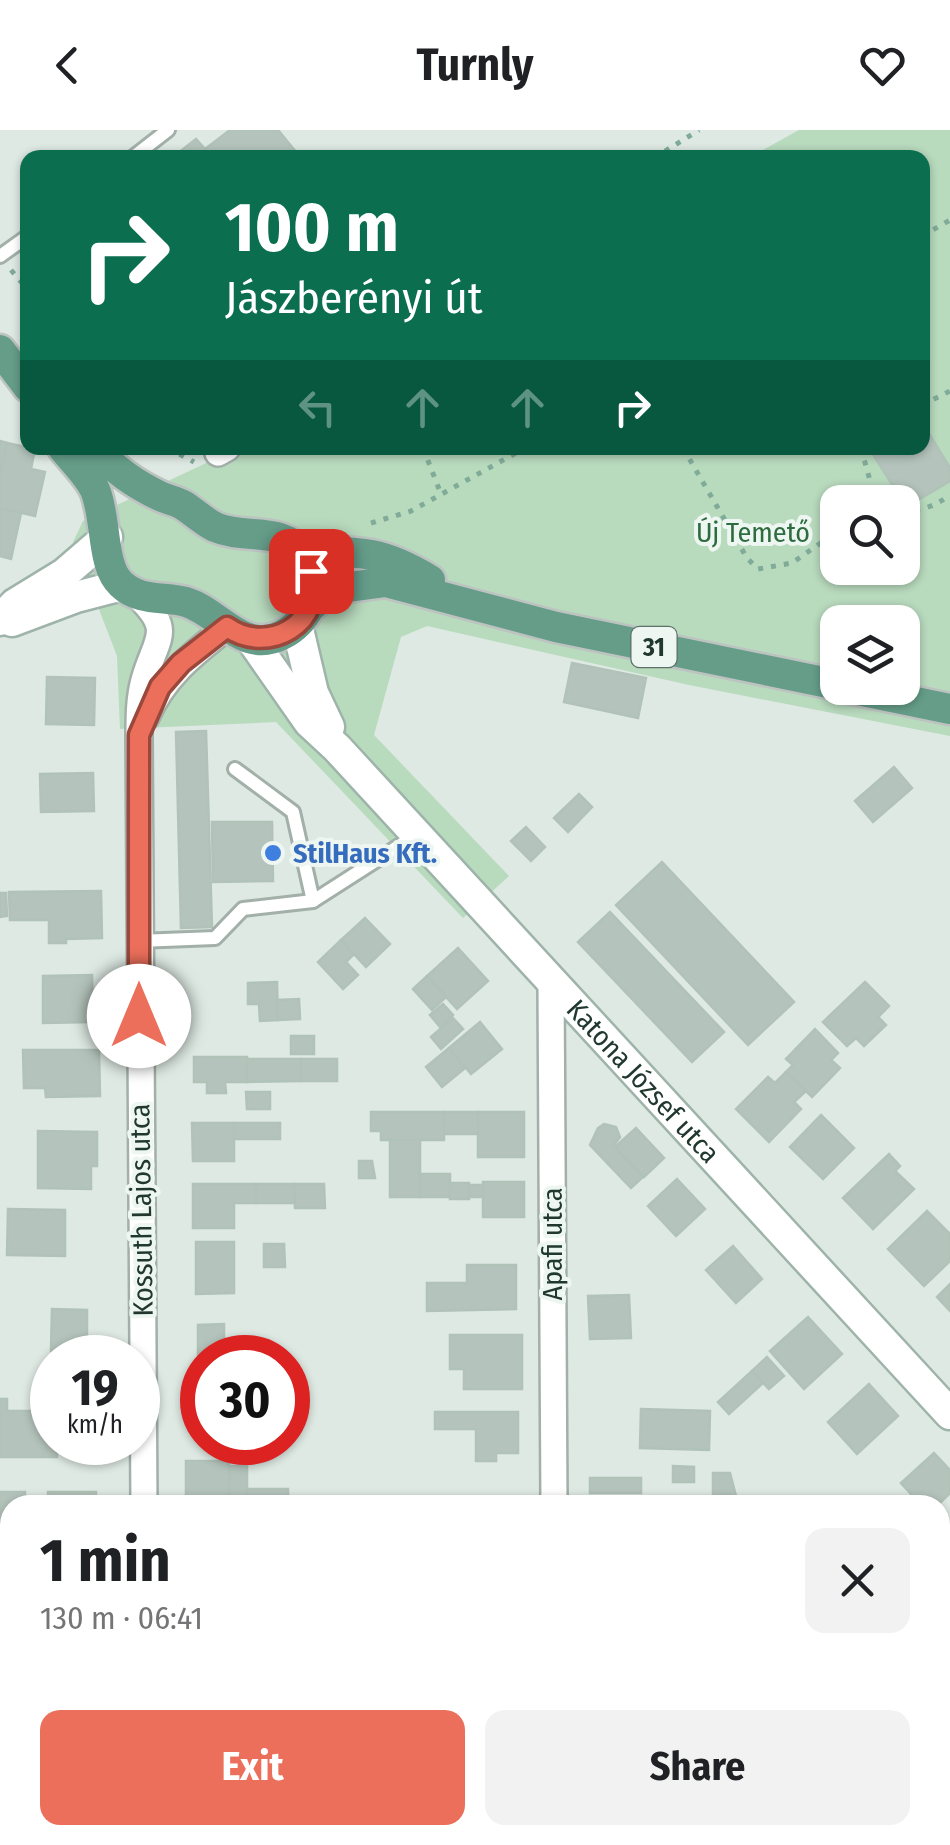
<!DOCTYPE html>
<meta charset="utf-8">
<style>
body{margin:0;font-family:"Fira Sans Condensed",sans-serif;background:#f2f2f2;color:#202124;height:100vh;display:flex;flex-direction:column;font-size:38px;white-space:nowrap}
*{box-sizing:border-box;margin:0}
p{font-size:32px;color:#757577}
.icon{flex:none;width:55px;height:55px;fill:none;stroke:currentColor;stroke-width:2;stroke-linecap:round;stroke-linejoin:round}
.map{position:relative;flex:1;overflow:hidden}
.sheet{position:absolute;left:0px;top:1365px;width:950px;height:350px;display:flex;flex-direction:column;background:#fff;border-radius:30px 30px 0 0;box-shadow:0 2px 8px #0004}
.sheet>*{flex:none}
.hud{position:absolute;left:20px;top:20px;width:910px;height:305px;border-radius:20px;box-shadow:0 2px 8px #0004;background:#0b6e4f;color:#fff;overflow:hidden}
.tools{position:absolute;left:820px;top:355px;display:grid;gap:20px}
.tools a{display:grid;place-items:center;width:100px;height:100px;border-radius:20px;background:#fff;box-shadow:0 2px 8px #0004;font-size:50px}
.speed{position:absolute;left:30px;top:1205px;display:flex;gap:20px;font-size:50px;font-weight:700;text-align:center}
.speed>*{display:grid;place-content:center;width:130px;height:130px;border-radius:50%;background:#fff;box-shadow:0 2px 8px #0004;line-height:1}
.speed small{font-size:25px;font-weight:400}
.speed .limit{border:15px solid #d22;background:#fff;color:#111}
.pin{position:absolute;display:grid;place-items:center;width:85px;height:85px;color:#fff;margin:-42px;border-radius:20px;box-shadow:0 5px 15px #0006}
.me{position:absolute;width:110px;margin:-55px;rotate:0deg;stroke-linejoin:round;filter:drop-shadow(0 0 8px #0008)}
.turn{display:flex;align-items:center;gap:35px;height:210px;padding:0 40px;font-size:45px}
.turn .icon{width:130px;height:130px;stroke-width:2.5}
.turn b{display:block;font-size:70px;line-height:85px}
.lanes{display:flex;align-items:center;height:95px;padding:0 40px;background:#0003;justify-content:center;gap:50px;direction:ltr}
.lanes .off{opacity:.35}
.round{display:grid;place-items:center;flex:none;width:105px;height:105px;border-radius:20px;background:#f2f2f2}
.summary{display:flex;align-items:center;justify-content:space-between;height:170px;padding:0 40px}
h1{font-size:60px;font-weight:700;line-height:75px}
.primary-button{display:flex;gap:20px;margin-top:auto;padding:20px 40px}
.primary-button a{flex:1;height:115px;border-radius:20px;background:#eb6f5b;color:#fff;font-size:40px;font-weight:700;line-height:115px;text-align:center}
.primary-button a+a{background:#f2f2f2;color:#202124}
header{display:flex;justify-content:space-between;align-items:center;height:130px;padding:0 40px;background:#fff;font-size:45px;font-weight:700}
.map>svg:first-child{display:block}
.green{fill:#b8dabd;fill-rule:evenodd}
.building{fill:#b4c4bc;stroke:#b1c2b9;stroke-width:2.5}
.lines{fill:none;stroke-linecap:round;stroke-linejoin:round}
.lane-casing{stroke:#a2b0a9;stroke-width:18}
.street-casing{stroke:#a2b0a9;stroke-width:30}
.secondary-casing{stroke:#9eb4aa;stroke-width:35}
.primary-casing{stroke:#bcc3c1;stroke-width:35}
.path{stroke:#80ab99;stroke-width:5;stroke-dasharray:5 8;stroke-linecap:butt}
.lane{stroke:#fff;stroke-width:12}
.street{stroke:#fff;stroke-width:25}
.secondary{stroke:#fff;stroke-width:30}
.primary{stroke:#659d89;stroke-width:30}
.route-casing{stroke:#99483b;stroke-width:25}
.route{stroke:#eb6f5b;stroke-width:18}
.shop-dot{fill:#3f7fe0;stroke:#eef6f1;stroke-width:4}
.labels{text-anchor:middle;stroke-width:8;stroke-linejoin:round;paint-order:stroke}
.shield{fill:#eef6f1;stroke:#5e7169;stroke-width:2.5}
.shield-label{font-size:25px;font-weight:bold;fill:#21382f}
.park-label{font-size:28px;fill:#2d6c3f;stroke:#eef6f1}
.shop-label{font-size:28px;font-weight:bold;fill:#366cbe;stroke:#eef6f1;text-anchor:start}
.street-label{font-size:28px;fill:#21382f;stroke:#eef6f1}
</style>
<header><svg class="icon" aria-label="back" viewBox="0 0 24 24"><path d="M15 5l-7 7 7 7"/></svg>Turnly<svg class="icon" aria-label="heart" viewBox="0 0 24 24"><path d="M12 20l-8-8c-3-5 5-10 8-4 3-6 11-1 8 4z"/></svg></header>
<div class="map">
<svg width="950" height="1715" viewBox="0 0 950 1715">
<rect width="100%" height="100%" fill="#dee9e3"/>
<!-- green -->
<path class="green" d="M799,0H950V606L689,555L427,496L401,507L374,605L509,746L463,788L276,592L120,599L117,526L73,412L83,391L238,318H922V28L750,27ZM838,372H902V438H838ZM838,492H902V558H838Z"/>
<!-- building -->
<g class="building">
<path d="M230,0H278L301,28H172L196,9L205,19Z"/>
<path d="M922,292L950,338V351L906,377L871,321L876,318H922Z"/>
<path d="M0,311L7,313L0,345Z"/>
<path d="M7,313L35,319L31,339L45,342L35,386L0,378V345Z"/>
<path d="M0,378L21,383L11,429L0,426Z"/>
<path d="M572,533L646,548L638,588L564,572Z"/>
<path d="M47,547L95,548L94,595L46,594Z"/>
<path d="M206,601L212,797L181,798L176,602Z"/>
<path d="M894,637L912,658L873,692L855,671Z"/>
<path d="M93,643L94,681L41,682L40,644Z"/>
<path d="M579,664L592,677L568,702L554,688Z"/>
<path d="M212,692H272L273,751L213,752Z"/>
<path d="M526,697L545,717L531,731L511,711Z"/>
<path d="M662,732L794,872L748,915L616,775Z"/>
<path d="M101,761L102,808L66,809V813H49V790H10L9,762Z"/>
<path d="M0,763H6L7,786L0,787Z"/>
<path d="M610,782L724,902L692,932L578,812Z"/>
<path d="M365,788L390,814L366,837L341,810Z"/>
<path d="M341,810L354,824L346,832L358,845L343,859L318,832Z"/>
<path d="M458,818L488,851L457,879L427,846Z"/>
<path d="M92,845L93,892L43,893V846Z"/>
<path d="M427,846L446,867L432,880L413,859Z"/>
<path d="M277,852L278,890L260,891L259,874H248V853Z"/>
<path d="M865,852L889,876L878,887L886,895L864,916L856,908L847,916L823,892Z"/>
<path d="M299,869L300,889L278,890L277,870Z"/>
<path d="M443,874L453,885L440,897L430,885Z"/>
<path d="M453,888L463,899L441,919L431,907Z"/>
<path d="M480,892L502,919L471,944L449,918Z"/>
<path d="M815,899L838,923L831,930L840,938L812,967L786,942L793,935L786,929Z"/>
<rect x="291" y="906" width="23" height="18"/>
<path d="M449,918L465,938L442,957L426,937Z"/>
<path d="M23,920H99L100,966L46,967L45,958H24Z"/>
<path d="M194,927H247V952H225L226,963H207V952H194Z"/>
<path d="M247,929H301V951L247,952Z"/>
<rect x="301" y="929" width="36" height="22"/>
<path d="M786,942L806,961L794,972L801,979L769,1012L736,979L768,947L775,953Z"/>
<path d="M246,962H270V979H247Z"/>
<path d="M371,982H444V1010H381V1001H371Z"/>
<rect x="444" y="982" width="34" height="22"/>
<rect x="478" y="982" width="46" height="45"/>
<path d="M821,985L854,1018L823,1049L790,1017Z"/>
<path d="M192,993H234V1031H193Z"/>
<rect x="234" y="993" width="46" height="16"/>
<path d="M604,994L616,997L620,1007L614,1015L643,1047L631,1058L590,1015L598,998Z"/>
<path d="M636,998L664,1028L644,1047L615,1017Z"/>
<path d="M38,1001L97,1002V1036H91V1059L38,1058Z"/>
<rect x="390" y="1010" width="30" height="57"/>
<path d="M889,1024L900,1036L895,1041L914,1059L873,1099L843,1068Z"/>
<path d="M359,1031H372L375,1048H359Z"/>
<rect x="420" y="1044" width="30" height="23"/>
<path d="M677,1049L705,1079L676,1106L648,1076Z"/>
<rect x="483" y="1052" width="41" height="35"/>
<rect x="450" y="1053" width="19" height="16"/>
<path d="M193,1054H256V1073H234V1098H193Z"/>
<path d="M256,1054H294L295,1073H256Z"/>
<path d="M294,1054H324L325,1078H295Z"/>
<rect x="469" y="1055" width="14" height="12"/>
<path d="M8,1079L65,1080V1126L7,1125Z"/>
<path d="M927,1081L950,1104V1131L924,1156L888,1119Z"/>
<path d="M196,1112H234V1163L196,1164Z"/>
<path d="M264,1114H284L285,1137H264Z"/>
<path d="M733,1116L762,1149L736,1173L706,1140Z"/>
<path d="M467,1135H516V1179L427,1181V1153H467Z"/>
<path d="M950,1154V1181L937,1167Z"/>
<path d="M629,1165L631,1208L590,1209L588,1166Z"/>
<path d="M52,1179L87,1180V1215L70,1214V1221H51Z"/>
<path d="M808,1187L842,1224L804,1259L770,1221Z"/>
<path d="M224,1194V1228H202V1231H198V1195Z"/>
<path d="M450,1205H522V1259H464V1239H450Z"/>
<path d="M767,1227L784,1246L769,1259L752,1241Z"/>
<path d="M752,1241L763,1253L729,1284L718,1272Z"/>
<path d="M869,1254L898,1286L857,1324L828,1292Z"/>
<path d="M0,1269H7V1281H52V1312H94V1319H57V1327H0Z"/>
<path d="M641,1279L710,1281L709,1320L640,1318Z"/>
<path d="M435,1282H518V1323H496V1331H476V1299H435Z"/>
<path d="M934,1323L950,1340V1363L938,1375H921L901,1353Z"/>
<path d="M186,1331H229L230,1372H217V1375L186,1373Z"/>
<path d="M230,1336H247V1367L230,1368Z"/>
<path d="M673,1336L694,1337V1352H673Z"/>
<path d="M713,1343H730L736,1366H713Z"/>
<rect x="590" y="1348" width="51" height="15"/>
<rect x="247" y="1359" width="41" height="16"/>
<path d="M0,1362H25V1375H10V1393H3V1407H0Z"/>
<rect x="48" y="1362" width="48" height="13"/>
<path d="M414,1367H437V1375H409L414,1372Z"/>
<path d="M583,1371L623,1372V1375H583Z"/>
<rect x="623" y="1372" width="41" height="3"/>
<rect x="940" y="1451" width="10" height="36"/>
<rect x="946" y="1513" width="4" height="37"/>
<path d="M941,1574H950V1619H940Z"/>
<rect x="944" y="1635" width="6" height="41"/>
<rect x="60" y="1705" width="48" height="10"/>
<rect x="446" y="1705" width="57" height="7"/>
<rect x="580" y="1705" width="77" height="10"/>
<rect x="724" y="1705" width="35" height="10"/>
<rect x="903" y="1705" width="27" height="10"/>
<rect x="454" y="1712" width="40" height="3"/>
</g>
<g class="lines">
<defs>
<g id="lane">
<path d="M132,28L168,0"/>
<path d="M0,126L28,106"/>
<path d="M235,639L293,682L313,771"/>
<path d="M138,811L215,808L243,779L313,771L405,712L413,701"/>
</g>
<g id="street">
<path d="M218,323L227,318"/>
<path d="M137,465C175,502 156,507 144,550C139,568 139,586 139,605L144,1375"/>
<path d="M146,587C164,546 193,524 227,497"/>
<path d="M551,853L554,1375"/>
<path d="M148,1705V1715"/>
<path d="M556,1705V1715"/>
</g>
<g id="secondary">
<path d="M0,490L15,474L64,444L107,407"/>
<path d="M12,491L76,467L122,455"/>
<path d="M297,495L313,563L329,597"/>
<path id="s1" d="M251,509L309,592L337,618L950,1284"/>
</g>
<g id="primary">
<path d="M0,220L28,257"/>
<path d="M63,318C73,331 88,345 95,360C107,388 101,436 121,454C140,472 164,466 186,472C219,482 243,525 282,505C294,499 303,490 309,478C316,461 315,443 305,427C282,394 247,411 215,397C203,391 194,382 183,375C176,371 169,370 162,367C136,355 113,339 95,318"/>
<path d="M298,420C323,424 347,420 371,425C392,429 412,439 430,450"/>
<path d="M308,479L324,465L341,458L386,452L556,497L838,555"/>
<path d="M848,558L950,579"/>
</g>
</defs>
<!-- lane casing -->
<use href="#lane" class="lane-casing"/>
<!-- street casing -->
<use href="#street" class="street-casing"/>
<!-- secondary casing -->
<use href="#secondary" class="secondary-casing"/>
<!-- primary casing -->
<use href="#primary" class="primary-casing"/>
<!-- path -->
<g class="path">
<path d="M654,28L699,0"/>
<path d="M922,106L950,90"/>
<path d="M11,140L28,160"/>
<path d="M922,275L950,261"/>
<path d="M168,318L194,332"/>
<path d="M423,318L441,364"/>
<path d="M683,318L747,428L758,439L792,433L838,401"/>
<path d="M861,318L876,372"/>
<path d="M902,380C922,381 935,376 950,365"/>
<path d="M371,393L411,381L525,318"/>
</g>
<!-- lane -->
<use href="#lane" class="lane"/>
<!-- street -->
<use href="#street" class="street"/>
<!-- secondary -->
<use href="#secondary" class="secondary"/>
<!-- primary -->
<use href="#primary" class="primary"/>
</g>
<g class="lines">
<defs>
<path id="route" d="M139,886V605L160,557L181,533L227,497C268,526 326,493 311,441"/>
</defs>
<!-- route casing -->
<use href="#route" class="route-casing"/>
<!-- route -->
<use href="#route" class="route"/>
</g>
<!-- markers -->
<circle class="shop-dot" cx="273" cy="723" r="10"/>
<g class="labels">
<!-- shield labels -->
<rect class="shield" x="631.5" y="497" width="45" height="40" rx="8"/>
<g class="shield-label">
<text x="654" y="526">31</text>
</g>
<!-- park labels -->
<g class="park-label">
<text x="753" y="412">Új Temető</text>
</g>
<!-- shop labels -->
<g class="shop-label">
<text x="293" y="733">StilHaus Kft.</text>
</g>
<!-- street labels -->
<g class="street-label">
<text dy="10" stroke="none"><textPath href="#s1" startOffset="592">Katona József utca</textPath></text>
<text transform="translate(141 1080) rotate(-91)" y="10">Kossuth Lajos utca</text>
<text transform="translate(552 1114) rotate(-90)" y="10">Apafi utca</text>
</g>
</g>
</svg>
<div class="tools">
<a><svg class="icon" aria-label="search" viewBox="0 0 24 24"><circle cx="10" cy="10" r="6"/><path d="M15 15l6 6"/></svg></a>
<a><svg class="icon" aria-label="layers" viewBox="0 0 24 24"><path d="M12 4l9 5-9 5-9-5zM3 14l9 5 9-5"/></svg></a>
</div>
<div class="speed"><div>19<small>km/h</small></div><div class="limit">30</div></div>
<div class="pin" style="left:311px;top:441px;background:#d93025"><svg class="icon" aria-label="arrive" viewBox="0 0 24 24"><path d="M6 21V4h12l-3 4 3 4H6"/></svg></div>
<svg class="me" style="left:139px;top:886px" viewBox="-20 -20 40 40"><circle r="19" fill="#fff"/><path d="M0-13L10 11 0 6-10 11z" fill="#eb6f5b"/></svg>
<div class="hud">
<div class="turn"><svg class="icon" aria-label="right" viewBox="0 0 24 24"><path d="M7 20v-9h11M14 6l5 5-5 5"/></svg><div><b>100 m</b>Jászberényi út</div></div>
<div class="lanes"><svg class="icon off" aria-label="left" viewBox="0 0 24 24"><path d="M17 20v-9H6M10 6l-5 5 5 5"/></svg><svg class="icon off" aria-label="ahead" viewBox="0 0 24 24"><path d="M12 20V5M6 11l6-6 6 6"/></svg><svg class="icon off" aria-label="ahead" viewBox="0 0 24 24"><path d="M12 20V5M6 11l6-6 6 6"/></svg><svg class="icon" aria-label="right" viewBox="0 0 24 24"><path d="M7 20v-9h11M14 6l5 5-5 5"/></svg></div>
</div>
<section class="sheet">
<div class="summary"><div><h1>1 min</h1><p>130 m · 06:41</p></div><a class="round"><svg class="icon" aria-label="close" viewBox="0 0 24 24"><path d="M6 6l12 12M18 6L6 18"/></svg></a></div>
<div class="primary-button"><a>Exit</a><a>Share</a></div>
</section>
</div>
